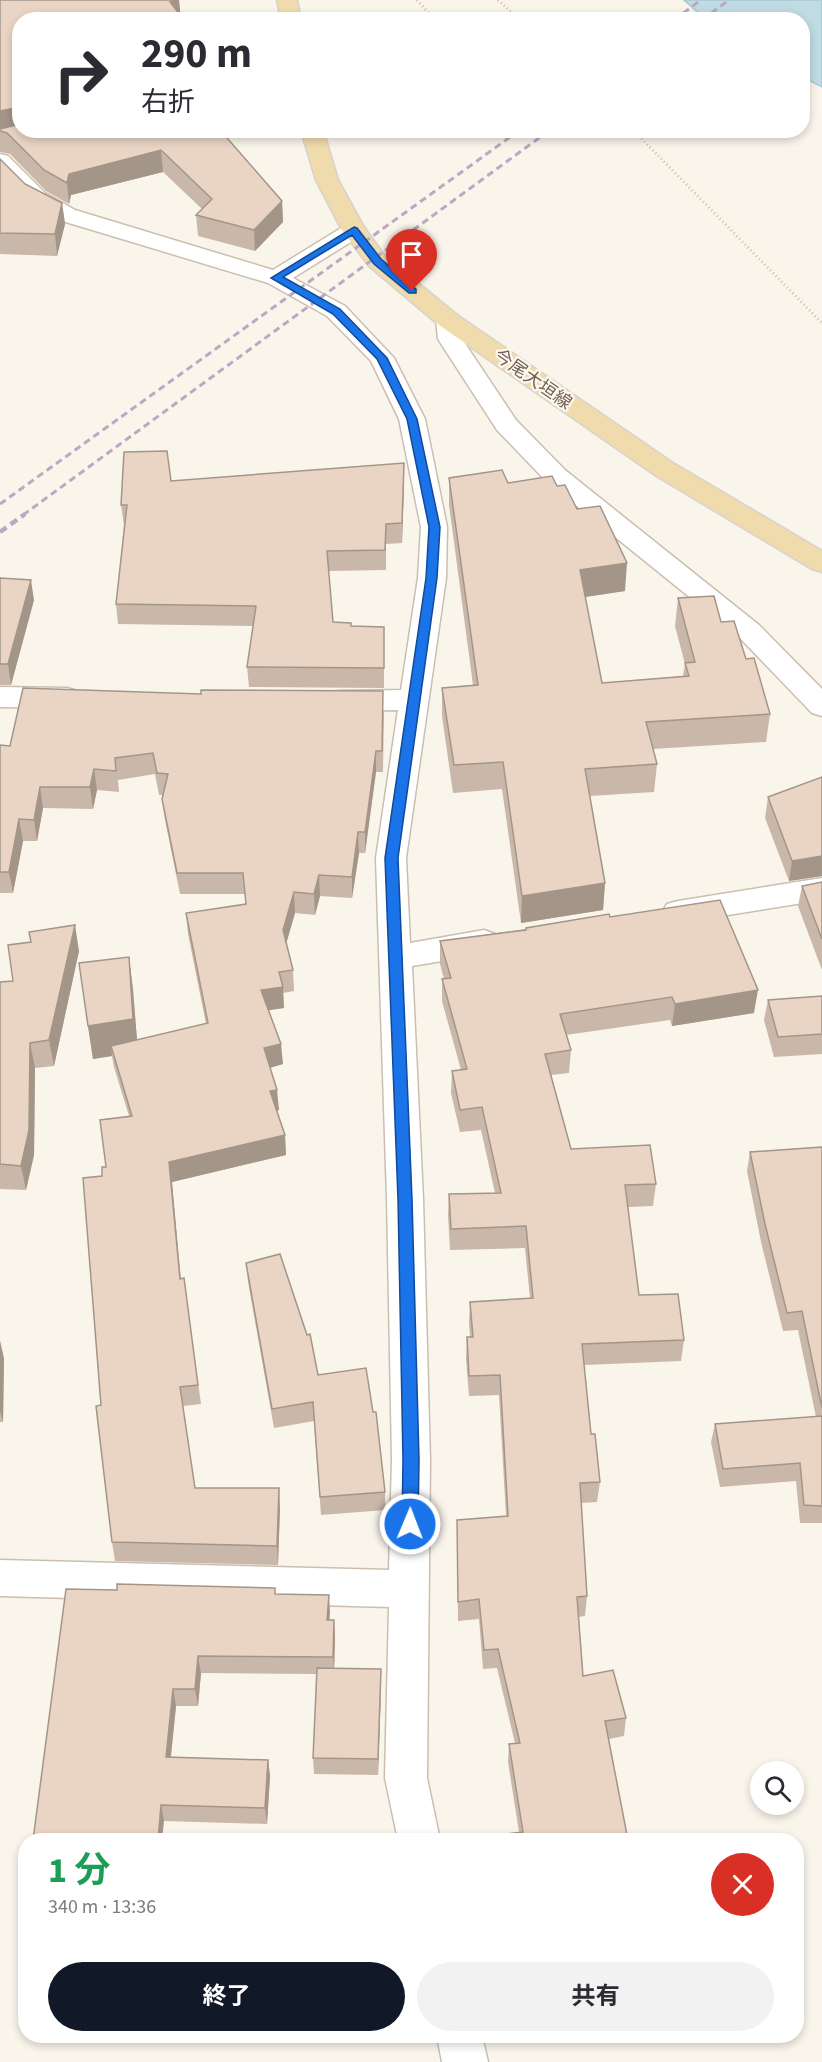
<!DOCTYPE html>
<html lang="ja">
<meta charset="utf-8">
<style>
body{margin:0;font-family:"Source Sans 3","Noto Sans JP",sans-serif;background:#f2f2f3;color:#2b2b33;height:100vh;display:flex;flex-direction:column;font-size:22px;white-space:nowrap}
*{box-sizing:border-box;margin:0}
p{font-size:20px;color:#7c7c81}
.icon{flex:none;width:33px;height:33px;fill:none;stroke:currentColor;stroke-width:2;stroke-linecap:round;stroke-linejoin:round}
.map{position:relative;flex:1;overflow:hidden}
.details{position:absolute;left:18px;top:1833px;width:786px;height:210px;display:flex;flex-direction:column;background:#fff;border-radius:24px;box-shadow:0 3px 9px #0003}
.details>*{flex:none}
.top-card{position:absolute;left:12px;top:12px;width:798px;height:126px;border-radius:24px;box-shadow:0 3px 9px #0003;background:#fff;color:#2b2b33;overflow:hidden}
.controls{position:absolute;left:750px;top:1761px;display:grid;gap:12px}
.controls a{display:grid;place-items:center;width:54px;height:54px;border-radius:50%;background:#fff;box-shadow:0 3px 9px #0003;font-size:30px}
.pin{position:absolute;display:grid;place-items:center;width:51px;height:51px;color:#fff;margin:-62px -26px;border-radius:50% 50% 50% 0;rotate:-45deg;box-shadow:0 0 6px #0007}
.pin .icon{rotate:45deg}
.me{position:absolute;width:66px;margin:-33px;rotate:1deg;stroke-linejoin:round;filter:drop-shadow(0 0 4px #0008)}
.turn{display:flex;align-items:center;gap:21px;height:126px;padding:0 30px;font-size:27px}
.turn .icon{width:78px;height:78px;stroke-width:2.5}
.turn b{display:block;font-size:42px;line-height:51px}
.round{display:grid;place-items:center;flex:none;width:63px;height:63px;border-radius:32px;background:#f2f2f3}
.headline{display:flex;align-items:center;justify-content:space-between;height:102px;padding:0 30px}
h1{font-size:36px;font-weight:700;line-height:45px;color:#1e9e55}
.cta{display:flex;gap:12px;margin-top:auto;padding:12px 30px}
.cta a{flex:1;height:69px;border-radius:36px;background:#111827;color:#fff;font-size:24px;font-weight:700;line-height:69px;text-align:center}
.cta a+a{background:#f2f2f3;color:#2b2b33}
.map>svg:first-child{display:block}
.water{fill:#c1dbe2;stroke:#a9c9d2;stroke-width:1.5}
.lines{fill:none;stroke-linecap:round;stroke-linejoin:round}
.minor-casing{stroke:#cbbeb1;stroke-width:3}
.major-casing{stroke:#d8d2ce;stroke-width:3}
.path{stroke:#d1bba9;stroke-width:3;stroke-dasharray:1 3;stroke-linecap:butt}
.minor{fill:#fff;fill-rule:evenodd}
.major{fill:#f0dbac;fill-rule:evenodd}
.rail-far1{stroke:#b9a9c3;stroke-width:3;stroke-dasharray:7 4.5;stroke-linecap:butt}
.rail{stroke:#b9a9c3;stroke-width:4.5;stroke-dasharray:8 5;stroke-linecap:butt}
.wall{fill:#c9b7a9}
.shaded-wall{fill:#a49589}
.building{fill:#ead5c4;stroke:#a49589;stroke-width:1.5}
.route{fill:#1a73e8;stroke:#114b97;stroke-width:1.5}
.labels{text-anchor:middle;stroke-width:4.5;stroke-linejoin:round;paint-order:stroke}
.far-street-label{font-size:18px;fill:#725f51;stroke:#fdf9f1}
</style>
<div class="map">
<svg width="822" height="2062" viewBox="0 0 822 2062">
<rect width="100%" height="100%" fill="#faf5eb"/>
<!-- water -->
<path class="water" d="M684,0H822V87L803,77L802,20L705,19Z"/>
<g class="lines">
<defs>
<g id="minor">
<path d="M0,154L8,156L45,193L75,210L273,270L346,225L354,223L362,225L366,230L362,235L293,278L345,306L394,358L425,419L447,527L446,578L406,858L410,943L484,930L495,934L500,942L495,950L484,954L412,966L423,1199L430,1460L427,1778L440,1840H398L385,1778L389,1607L0,1596V1560L389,1570L392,1460L387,1199L376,858L398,710L338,711L328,708L324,701L328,694L338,691L401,690L418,578L421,527L399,419L371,361L327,316L268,283L59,220L29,203L0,174Z"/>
<path d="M448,313L457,315L460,320L462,339L516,420L565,470L759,625L822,689V716L812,713L739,637L547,482L497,430L438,339L436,320L439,315Z"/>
<path d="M0,687L67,688L77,691L81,698L77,705L67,708L0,707Z"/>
<path d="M822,878V900L678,923L667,920L662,912L667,904L678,901Z"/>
<path d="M437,2036H482L488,2062H442Z"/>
</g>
<g id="major">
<path d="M277,0H297L301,20H281Z"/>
<path d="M301,130H323L338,180L365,229L385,256L457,315L673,463L822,551V572L812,569L655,475L439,325L369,266L342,230L316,180Z"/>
</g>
</defs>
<!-- minor casing -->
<use href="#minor" class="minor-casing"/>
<!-- major casing -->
<use href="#major" class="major-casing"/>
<!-- path -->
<g class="path">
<path d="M417,0L435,20"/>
<path d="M498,0L520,20"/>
<path d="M633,130L822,323"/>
</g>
<!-- minor -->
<use href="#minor" class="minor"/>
<!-- major -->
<use href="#major" class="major"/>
<!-- rail-far1 -->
<g class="rail-far1">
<path d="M674,20L701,0"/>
<path d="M702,20L729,0"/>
<path d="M0,504L520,130"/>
<path d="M23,515L550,130"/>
</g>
<!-- rail -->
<path class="rail" d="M0,532L25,514"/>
</g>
<!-- wall -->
<g class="wall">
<path d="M0,0H179L180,15L20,20V130H220L282,201L283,222L255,251L198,236L196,215L202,209L163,172L71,195L69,204L46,191L10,154L0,152Z"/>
<path d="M0,159L25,184L62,203L65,224L57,256L0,254Z"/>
<path d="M449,478L557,486L577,509L625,591L585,597L602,683L683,676L685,664L675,626L678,598L721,622L746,659L770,714L766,742L653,749L657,764L654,792L590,796L605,883L603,910L521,923L502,789L453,793L442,716V688L473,685L449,505Z"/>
<path d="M171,481L404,482L402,543L386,544V570L328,571L333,622L351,626L384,627V688L249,687L247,667L253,626L118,624L116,604L124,525L121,505Z"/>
<path d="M0,578L34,600L11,685H0Z"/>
<path d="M384,712L383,772H376L365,853H359L352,898L320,896L315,915L295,913L286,944L293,970L294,991L283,993L284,1008L269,1010L283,1064L270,1068L279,1110L277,1111L285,1135L286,1155L172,1182L181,1279L184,1278L201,1404L183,1406L195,1488L280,1507L278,1565L115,1561L112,1542L101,1405L102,1176L129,1116L114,1067L112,1056L93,1059L88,1026L129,957L133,990L137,1040L206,1024L188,934L186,913L246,904L245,894H180L165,820L162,799L163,795H159L155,774L118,780L119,792L97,790L93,809L43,808L37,841H23L13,893H0V747Z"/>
<path d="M822,777V876L789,881L765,818L768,797Z"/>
<path d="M822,882V970L798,906L802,886Z"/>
<path d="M610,917L754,1013L672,1026L670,1020L566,1035L571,1050L569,1073L551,1075L571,1149L656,1184L653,1206L628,1207L639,1295L684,1340L681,1361L584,1365L591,1434L600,1482L597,1502L581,1503L587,1596L585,1616L578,1617L583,1676L626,1718L624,1736L609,1739L628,1840H506V1834L519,1832L508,1762L509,1744L515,1743L497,1668L483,1669L479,1619L458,1621L457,1520L506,1516L499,1395L469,1396L466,1359L467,1337H470L469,1323L470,1302L530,1298L525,1248L450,1250L448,1215L449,1194L495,1193L481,1130L460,1132L451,1093L452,1071L461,1070L442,1001V979H444L440,964V941Z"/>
<path d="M79,951L54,1066L35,1068L34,1155L26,1190L0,1189V982L13,981Z"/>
<path d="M822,996V1054L774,1057L764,1020L768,1000Z"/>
<path d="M822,1147V1523H800L796,1481L720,1487L711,1442L715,1424L816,1417L798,1330L783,1331L761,1242L747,1171L750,1152Z"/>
<path d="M246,1263L318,1375L385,1492V1510L321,1515L314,1421L274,1428L248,1282Z"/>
<path d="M0,1341L4,1359L3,1422H0Z"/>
<path d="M66,1589L276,1594L329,1595V1620H334L335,1638L334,1668L381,1669V1686L378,1775L314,1774L313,1758L317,1674L201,1673L198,1706H176L171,1757L268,1760L270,1776L267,1824L164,1821Z"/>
</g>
<!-- shaded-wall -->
<g class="shaded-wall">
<path d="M179,0L181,20L170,2Z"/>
<path d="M17,107L20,124L0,131V111Z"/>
<path d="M161,150L163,172L71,195L69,204L67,183L69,174Z"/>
<path d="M282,201L283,222L255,251L254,230Z"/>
<path d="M62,203L65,224L57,256L55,234Z"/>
<path d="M404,463V482L402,543V523Z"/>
<path d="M627,563L625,591L578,598L580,570Z"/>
<path d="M31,580L34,600L11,685L8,664Z"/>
<path d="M376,751V772L365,853V832Z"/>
<path d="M94,769L97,790L93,809L90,787Z"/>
<path d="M40,787L43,808L37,841L34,820Z"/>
<path d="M19,819L23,841L13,893L9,872Z"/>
<path d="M358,832L359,853L352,898V877Z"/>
<path d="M822,856V876L789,881L792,861Z"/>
<path d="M319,875L320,896L315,915L314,894Z"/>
<path d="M605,883L603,910L521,923L522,896Z"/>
<path d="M294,892L295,913L284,951L283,930Z"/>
<path d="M75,925L79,951L54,1066L49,1040Z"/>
<path d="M129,957L133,990L138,1052L111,1046L112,1056L93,1059L88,1026Z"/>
<path d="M283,987L284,1008L263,1011L261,990Z"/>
<path d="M758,990L754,1013L672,1026L675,1004Z"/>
<path d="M30,1043L35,1068L34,1155L26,1190L21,1166Z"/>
<path d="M281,1044L283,1064L265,1069L264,1048Z"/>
<path d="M277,1090L279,1110L272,1112L270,1091Z"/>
<path d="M285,1135L286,1155L172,1182L182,1299L169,1162Z"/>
<path d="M0,1341L4,1359L3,1422L0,1411Z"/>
<path d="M279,1488L280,1507L278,1565L277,1546Z"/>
<path d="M329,1595L330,1613L328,1637L327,1620Z"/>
<path d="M334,1620L335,1638L334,1674L333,1657Z"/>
<path d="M198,1656L201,1673L198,1706L195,1689Z"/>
<path d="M381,1669V1686L378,1775V1759Z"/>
<path d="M173,1689L176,1706L169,1773L166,1757Z"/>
<path d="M268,1760L270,1776L267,1824L265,1808Z"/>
<path d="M161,1805L164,1821L162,1840H158Z"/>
</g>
<!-- building -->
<g class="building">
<path d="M0,0H179L170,2L184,20H20V107L0,111Z"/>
<path d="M20,124V130H220L282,201L254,230L196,215L212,199L161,150L69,174L67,183L44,170L7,133L0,131V129Z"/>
<path d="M0,159L25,184L62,203L55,234L0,233Z"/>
<path d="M167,451L171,481L404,463L402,523L386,524L385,550L327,551L333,622L351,623V626L384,627V668L247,667L256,606L116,604L127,505H121L124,452Z"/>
<path d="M502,470L508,483L552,476L557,486L565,485L577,509L600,506L627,563L580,570L602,683L689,676L685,663L695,662L678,598L714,596L721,622L734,621L746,659L754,658L770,714L646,722L657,764L585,769L605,883L522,896L503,762L454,765L442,688L478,685L449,478Z"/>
<path d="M0,578L31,580L8,664H0Z"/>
<path d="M23,688L201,694V690L383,691L382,751H376L365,832H358L352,877L319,875L314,894L294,892L283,930L293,970L279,972L283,987L261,990L281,1044L264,1048L277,1090L270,1091L285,1135L169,1162L180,1279L184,1278L198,1385L180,1387L195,1488H279L277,1546L112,1542L96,1406L101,1405L83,1178L102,1176V1167H106L100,1120L132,1116L111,1046L208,1023L186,913L246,904L243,873H177L162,799L168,774L157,773L153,753L115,758L116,771L94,769L90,787H40L34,820L19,819L9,872H0V745L10,746Z"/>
<path d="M822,777V856L792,861L768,797Z"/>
<path d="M822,882V939L802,886Z"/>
<path d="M720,900L758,990L675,1004L672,997L560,1014L571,1050L545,1054L571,1149L650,1145L656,1184L625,1185L639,1295L678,1294L684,1340L582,1344L591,1434H595L600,1482L580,1483L587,1596L577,1597L583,1676L613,1670L626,1718L605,1721L628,1840H507L506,1834L523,1832L509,1744L520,1743L498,1649L484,1650L479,1599L458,1602L457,1520L508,1516L500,1375L469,1376L467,1337H473L470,1302L533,1298L526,1226L451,1229L449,1194L501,1193L482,1107L460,1110L452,1071L467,1069L442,979L451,978L440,941L526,930V928L609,914L610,917Z"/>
<path d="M75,925L49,1040L30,1043L29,1130L21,1166L0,1164V982L13,981L8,945L31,942L29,932Z"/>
<path d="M129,957L133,1019L88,1026L79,963Z"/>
<path d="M822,996V1034L778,1037L768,1000Z"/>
<path d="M822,1147V1408L802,1311L787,1313L765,1224L750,1152Z"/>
<path d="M280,1254L307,1335L310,1334L318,1375L366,1368L373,1412H376L385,1492L320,1497L313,1402L272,1409L246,1263Z"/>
<path d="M822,1416V1506L804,1505L800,1463L723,1469L715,1424Z"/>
<path d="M117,1584L275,1588V1594L329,1595L327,1620H334L333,1657L198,1656L195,1689H173L166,1757L268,1760L265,1808L161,1805L158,1840H33L66,1589L117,1590Z"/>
<path d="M317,1668L381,1669L378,1759L313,1758Z"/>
</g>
<!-- route -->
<path class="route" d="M354,227L357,228L381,259L416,289V293H409L374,264L352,235L283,277L340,309L387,358L417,419L440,527L437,578L398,858L412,1199L419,1460L418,1524L416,1529L410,1531L405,1529L402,1524L403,1460L398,1199L385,858L426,578L429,527L407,419L377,359L333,314L271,278Z"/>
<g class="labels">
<!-- far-street labels -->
<g class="far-street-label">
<text transform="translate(533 379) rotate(35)" y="6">今尾大垣線</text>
</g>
</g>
</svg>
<div class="controls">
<a><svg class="icon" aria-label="search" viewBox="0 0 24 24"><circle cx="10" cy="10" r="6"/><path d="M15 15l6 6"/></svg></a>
</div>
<div class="pin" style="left:412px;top:291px;background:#d93025"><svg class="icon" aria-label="arrive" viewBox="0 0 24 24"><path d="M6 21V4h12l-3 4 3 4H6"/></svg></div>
<svg class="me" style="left:410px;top:1524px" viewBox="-20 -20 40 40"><circle r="17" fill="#1a73e8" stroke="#fff" stroke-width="3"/><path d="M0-11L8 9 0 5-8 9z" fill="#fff"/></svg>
<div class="top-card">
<div class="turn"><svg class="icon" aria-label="right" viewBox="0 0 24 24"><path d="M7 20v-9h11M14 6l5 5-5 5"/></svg><div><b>290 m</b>右折</div></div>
</div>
<section class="details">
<div class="headline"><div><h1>1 分</h1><p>340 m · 13:36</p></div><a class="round" style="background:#d93025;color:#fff"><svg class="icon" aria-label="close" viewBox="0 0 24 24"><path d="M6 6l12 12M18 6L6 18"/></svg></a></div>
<div class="cta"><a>終了</a><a>共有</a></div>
</section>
</div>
